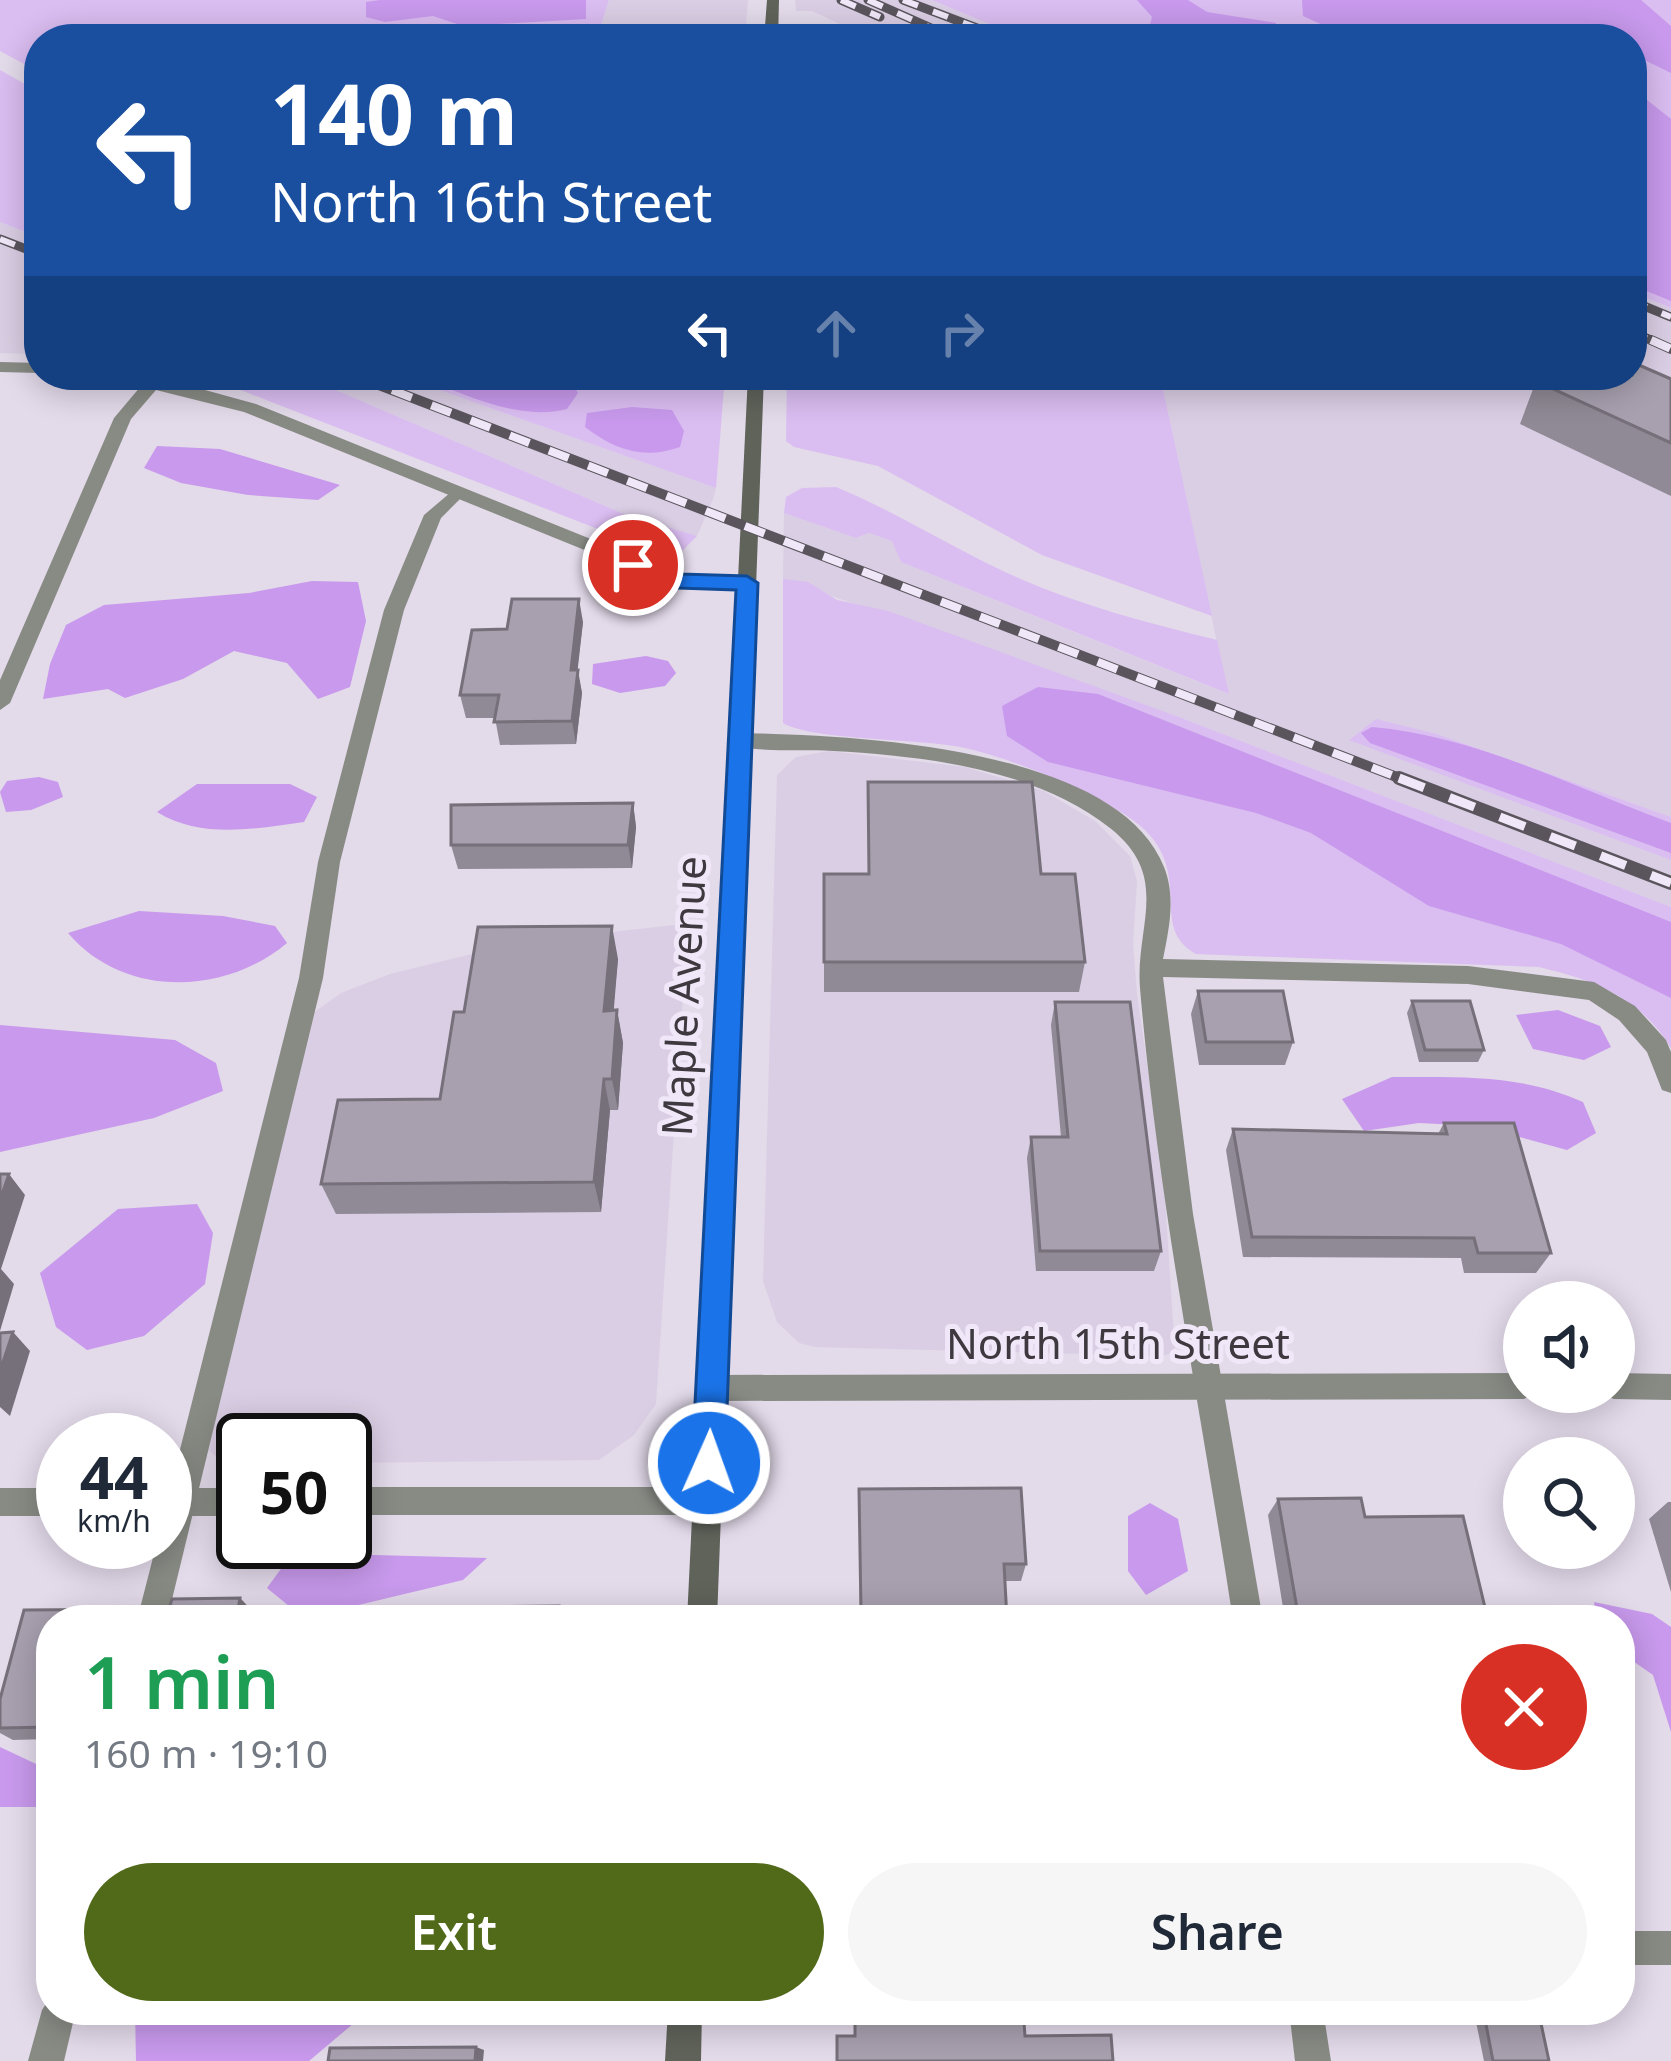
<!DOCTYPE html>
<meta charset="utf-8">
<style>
body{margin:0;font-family:"Noto Sans",sans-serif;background:#f6f6f7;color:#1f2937;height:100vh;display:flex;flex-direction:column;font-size:45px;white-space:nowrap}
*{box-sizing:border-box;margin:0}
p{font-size:39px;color:#747a83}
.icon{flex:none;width:66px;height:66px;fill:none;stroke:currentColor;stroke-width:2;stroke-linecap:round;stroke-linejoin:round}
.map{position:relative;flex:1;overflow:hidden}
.drawer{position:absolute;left:36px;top:1605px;width:1599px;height:420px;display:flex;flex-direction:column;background:#fff;border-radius:48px;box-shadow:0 6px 30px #0003}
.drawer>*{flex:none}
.top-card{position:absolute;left:24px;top:24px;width:1623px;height:366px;border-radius:48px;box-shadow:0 6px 30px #0003;background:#1a4fa0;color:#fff;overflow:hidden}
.fabs{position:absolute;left:1503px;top:1281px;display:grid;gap:24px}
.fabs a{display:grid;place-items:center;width:132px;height:132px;border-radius:50%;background:#fff;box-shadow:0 6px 30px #0003;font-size:60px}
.speed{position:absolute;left:36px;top:1413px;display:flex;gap:24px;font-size:60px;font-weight:700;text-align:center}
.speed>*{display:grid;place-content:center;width:156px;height:156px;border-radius:50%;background:#fff;box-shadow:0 6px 30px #0003;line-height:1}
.speed small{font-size:30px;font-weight:400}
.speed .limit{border:6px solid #111;border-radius:18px;background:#fff;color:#111}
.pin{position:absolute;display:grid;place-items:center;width:102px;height:102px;color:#fff;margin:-51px;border:6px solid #fff;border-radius:50%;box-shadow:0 3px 12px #0007}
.me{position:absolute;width:132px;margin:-66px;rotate:2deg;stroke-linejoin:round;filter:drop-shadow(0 0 9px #0008)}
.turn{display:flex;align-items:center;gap:42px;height:252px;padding:0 48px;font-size:54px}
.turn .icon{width:156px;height:156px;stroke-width:2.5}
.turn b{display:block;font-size:84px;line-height:102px}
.lanes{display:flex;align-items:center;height:114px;padding:0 48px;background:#0003;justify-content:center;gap:60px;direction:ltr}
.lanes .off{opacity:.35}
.round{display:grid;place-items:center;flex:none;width:126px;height:126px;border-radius:63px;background:#f6f6f7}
.head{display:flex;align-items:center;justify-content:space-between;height:204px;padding:0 48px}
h1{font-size:72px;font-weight:600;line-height:90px;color:#1e9e55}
.primary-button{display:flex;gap:24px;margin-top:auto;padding:24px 48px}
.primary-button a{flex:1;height:138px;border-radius:72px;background:#516a1a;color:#fff;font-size:48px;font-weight:600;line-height:138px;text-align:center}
.primary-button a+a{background:#f6f6f7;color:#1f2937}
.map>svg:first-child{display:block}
.built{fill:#dacee4}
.green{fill:#dabdf1}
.forest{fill:#c899ec}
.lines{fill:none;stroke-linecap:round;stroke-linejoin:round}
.lane{fill:#888b84;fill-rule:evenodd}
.street{fill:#888b84;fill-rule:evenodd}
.secondary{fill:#5f635a;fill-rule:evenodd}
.rail-far2-casing{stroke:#5a555d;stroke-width:9}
.rail-far1-casing{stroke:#5a555d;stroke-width:10}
.rail-casing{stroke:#5a555d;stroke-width:14}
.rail-far2{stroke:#f0e7f8;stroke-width:6;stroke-dasharray:16;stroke-linecap:butt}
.rail-far1{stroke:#f0e7f8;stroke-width:8;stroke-dasharray:21;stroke-linecap:butt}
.rail{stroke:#f0e7f8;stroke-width:9;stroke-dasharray:27;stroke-linecap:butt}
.wall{fill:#908a96}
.shaded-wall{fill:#76707a}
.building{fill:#a8a0af;stroke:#76707a;stroke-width:3}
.route{fill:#1a73e8;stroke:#114b97;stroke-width:3}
.labels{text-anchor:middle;stroke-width:10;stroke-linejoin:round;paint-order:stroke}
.street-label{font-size:42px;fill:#3d393f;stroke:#f0e7f8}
</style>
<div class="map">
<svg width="1671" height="2061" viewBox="0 0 1671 2061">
<rect width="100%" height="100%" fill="#e3daea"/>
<!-- built -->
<g class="built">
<path d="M609,0H748L745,39H357L358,34L600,28Z"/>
<path d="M795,0H932L1025,39H872L812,11H796Z"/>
<path d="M0,222L39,237V354L0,353Z"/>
<path d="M1632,292L1671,308V817L1437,734L1376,720L1350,739L1671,860V907L1179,717L783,579L784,513L856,538L869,533L893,541L901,562L1228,694L1160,375H1632Z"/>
<path d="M301,375H397L716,488L713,499L697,536L688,534L626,515Z"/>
<path d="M829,751L965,767L1044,791L1095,821L1130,856L1137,881L1133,944L1137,994L1164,1184L1175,1351L1163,1356L815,1347L799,1343L777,1322L763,1281L777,775L796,757Z"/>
<path d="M675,925L687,935L656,1404L634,1435L599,1460L345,1463V1440H243V1464H226L209,1451L213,1404L313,1013L341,993L390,974L521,942Z"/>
</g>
<!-- green -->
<g class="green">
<path d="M0,0H609L600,28L359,34L357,39H39V72L0,51Z"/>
<path d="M932,0H1671V308L1632,292V39H1025Z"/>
<path d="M0,70L39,92V237L0,222Z"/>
<path d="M202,375H301L626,515L697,536L682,551L657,552Z"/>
<path d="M397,375H725L716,488Z"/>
<path d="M787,375H1160L1212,616L1042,555L878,466L794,447L786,441Z"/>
<path d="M836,487C894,511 946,544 1003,571C1071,603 1144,622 1217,640L1229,694L901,562L892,541L869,533L856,538L784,513L786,497L802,488Z"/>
<path d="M783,579L808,582L837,600L888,611L1179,717L1671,907V1048C1640,997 1594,980 1539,967L1196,954C1142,924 1207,862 1119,811C1074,785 1016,760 965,748C922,738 814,741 783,723Z"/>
<path d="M1376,719L1437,734L1671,817V860L1349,740Z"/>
</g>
<!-- forest -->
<g class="forest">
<path d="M380,0H586V19L463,26L433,16L385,22L366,17V2Z"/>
<path d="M1137,0H1188L1207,12L1276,23L1274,39H1129L1134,32L1149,29L1152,17Z"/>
<path d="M1302,0H1641L1671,26V73L1632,54V39H1330L1329,28L1303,16Z"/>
<path d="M1632,88L1671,119V301L1632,285Z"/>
<path d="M413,375H551L570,379L578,393L567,409C515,422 462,392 413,375Z"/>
<path d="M632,407L672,410L684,431L680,447C644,460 615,450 585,427L587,413Z"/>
<path d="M157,446L220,449L340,485L318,500L248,495L181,483L144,468Z"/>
<path d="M312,581L358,582L366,621L350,687L318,699L287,663L234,651L183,679L125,698L108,689L43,699L50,664L66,625L104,605L249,593Z"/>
<path d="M646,656L668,661L676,673L665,686L620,693L592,684L593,664Z"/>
<path d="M1038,687L1098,694L1671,922V998L1561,944L1429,906L1311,833L1256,813L1048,762L1007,736L1002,706Z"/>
<path d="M1372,727C1473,735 1576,788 1671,823V853L1370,743L1361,733Z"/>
<path d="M39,777L58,782L63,797L31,810L6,812L0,792L7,781Z"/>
<path d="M197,784H290L317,797L304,822C254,829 201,839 157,812Z"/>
<path d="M139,911L223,916L275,926L287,943C224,996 123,998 68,933Z"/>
<path d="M1558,1010L1600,1026L1611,1047L1584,1060L1533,1049L1516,1015Z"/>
<path d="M0,1025L175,1040L216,1063L223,1091L154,1118L0,1152Z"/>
<path d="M1392,1077C1459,1077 1521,1074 1583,1102L1596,1133L1567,1150L1479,1126L1419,1123L1364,1131L1342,1099Z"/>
<path d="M197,1204L213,1233L205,1284L144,1336L87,1350L56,1327L40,1273L118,1209Z"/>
<path d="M1150,1503L1178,1519L1188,1571L1146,1595L1128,1571V1516Z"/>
<path d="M337,1554L487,1558L463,1580L321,1614L295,1611L267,1588L286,1562Z"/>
<path d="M1594,1602L1652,1614L1671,1627V1732L1653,1675L1620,1652V1620H1597Z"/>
<path d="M0,1747L51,1771L46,1807H0Z"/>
<path d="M135,2010H362L360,2018L309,2061H136Z"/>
</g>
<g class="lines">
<!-- lane -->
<g class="lane">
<path d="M457,487L466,493L441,518L404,610L340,862L323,978L167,1620H137L157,1542H165V1509L299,978L318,862L384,610L424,515Z"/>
<path d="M740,733C850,735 1117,746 1164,867C1176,897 1169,929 1163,959L1468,966L1594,982L1635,1006L1666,1040L1671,1052V1093L1662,1090L1647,1052L1619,1020L1589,1000L1468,984L1163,977L1193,1214L1263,1620H1233C1201,1410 1158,1201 1140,988C1135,926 1172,877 1110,828C1036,769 924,756 833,751C801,749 763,753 733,745L730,740Z"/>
<rect x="1620" y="1931" width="51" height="34"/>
<path d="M51,1996V2010H76L64,2061H28L42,2010Z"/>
<path d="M1289,2010H1323L1331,2061H1295Z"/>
</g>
<!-- street -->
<g class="street">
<path d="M0,362L39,363V373L0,372Z"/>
<path d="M108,375L154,376L256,404L680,575L747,577L757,583L747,589L671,585L244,412L156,390L131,419L10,703L0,710V680L114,418L141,386Z"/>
<path d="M1524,1373V1392H1535L1524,1399L712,1401L702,1397L698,1388L702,1379L712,1375Z"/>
<path d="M1614,1373L1671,1374V1400L1614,1399L1604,1395L1603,1392H1614Z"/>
<path d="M345,1487H707L717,1491L722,1501L717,1511L707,1515H345Z"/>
<rect x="0" y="1488" width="63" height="28"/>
<rect x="165" y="1488" width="78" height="28"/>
</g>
<!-- secondary -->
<g class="secondary">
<path d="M767,0H779L778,39H764Z"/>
<path d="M748,375H764L717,1620H687Z"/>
<path d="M668,2010H702L701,2061H665Z"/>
</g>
<defs>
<g id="rail-far2">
<path d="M841,0L880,17"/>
<path d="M868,0L956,39"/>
<path d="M903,0L1006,39"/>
<path d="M0,239L39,254"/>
<path d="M1632,301L1671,317"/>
<path d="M1632,332L1658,343"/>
</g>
<g id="rail-far1">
<path d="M1651,340L1671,349"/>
<path d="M353,375L1407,781"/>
</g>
<path id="rail" d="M1399,778L1671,883"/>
</defs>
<!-- rail-far2 casing -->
<use href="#rail-far2" class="rail-far2-casing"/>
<!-- rail-far1 casing -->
<use href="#rail-far1" class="rail-far1-casing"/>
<!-- rail casing -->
<use href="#rail" class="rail-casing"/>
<!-- rail-far2 -->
<use href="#rail-far2" class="rail-far2"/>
<!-- rail-far1 -->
<use href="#rail-far1" class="rail-far1"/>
<!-- rail -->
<use href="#rail" class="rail"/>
</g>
<!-- wall -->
<g class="wall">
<path d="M1671,379V496L1520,424L1536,381Z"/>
<path d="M583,622L577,670L582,693L576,744L500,745L495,718H466L460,695L507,629Z"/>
<path d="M868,782L1041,874L1085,962L1079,992H824V874H868Z"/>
<path d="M633,803L636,827L632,868L458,869L451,845Z"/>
<path d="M618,959L613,1010H617L623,1043L618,1110H610L601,1212L336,1214L321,1184L440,1099L464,1012Z"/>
<path d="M1198,991L1293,1042L1285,1065H1199L1191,1014Z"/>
<path d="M1412,1001L1484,1050L1478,1062H1419L1407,1013Z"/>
<path d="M1055,1002L1161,1251L1154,1271H1036L1027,1158L1031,1137H1061L1051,1025Z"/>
<path d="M1444,1123L1551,1253L1536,1273H1464L1461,1258L1243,1257L1226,1150L1233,1129L1438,1134Z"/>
<path d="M1278,1499L1365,1517L1488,1620H1285L1268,1515Z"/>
<path d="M1668,1502H1671V1592L1649,1519Z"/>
<path d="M859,1508L1026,1564L1021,1581H1005L860,1612Z"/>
<path d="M240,1598L254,1613L253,1620H51V1739L13,1740L0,1733V1699L24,1610L169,1609L172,1599Z"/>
<path d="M1484,2014L1549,2061H1484L1475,2017Z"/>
</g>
<!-- shaded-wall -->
<g class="shaded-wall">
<path d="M579,599L583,622L575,693L571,670Z"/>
<path d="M578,670L582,693L576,744L572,721Z"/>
<path d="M633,803L636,827L632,868L628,845Z"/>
<path d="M612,926L618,959L611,1043L604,1011Z"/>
<path d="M617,1010L623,1043L618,1110L612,1079Z"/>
<path d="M604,1079L610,1110L601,1212L594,1182Z"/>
<path d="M9,1174L25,1195L1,1269L14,1284L0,1331V1200Z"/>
<path d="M13,1332L30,1351L10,1416L0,1407V1371Z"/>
<path d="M240,1598L254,1613L253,1620H236Z"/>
<path d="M476,2047L484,2050L483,2061H475Z"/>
</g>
<!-- building -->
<g class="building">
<path d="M1632,362L1671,379V443L1536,381L1543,375H1632Z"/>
<path d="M512,599H579L571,670H578L572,721L494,722L499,695H460L472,630L507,629Z"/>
<path d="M868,782H1032L1041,874H1075L1085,962H824V874H869Z"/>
<path d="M633,803L628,845H451V805Z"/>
<path d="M612,926L604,1011L617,1010L612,1079H604L594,1182L321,1184L338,1100L440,1099L454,1012H464L478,927Z"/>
<path d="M1198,991H1283L1293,1042H1206Z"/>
<path d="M1412,1001H1470L1484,1050H1425Z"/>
<path d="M1055,1002H1130L1161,1251H1040L1031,1137H1068Z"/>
<path d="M1444,1123H1514L1551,1253H1478L1474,1238L1252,1237L1233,1129L1447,1134Z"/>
<path d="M0,1174H9L0,1200Z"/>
<path d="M13,1332L0,1371V1333Z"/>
<path d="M1021,1488L1026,1564H1004L1007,1620H834V1612H861L859,1489Z"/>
<path d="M1361,1498L1365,1517L1463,1516L1488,1620H1299L1278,1499Z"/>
<path d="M240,1598L236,1620H51V1727L0,1728V1699L24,1610L169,1609L172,1599Z"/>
<path d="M559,1606L558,1620H429L431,1607Z"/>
<path d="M855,2010H1023L1025,2036L1111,2035L1113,2061H837V2036H855Z"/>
<path d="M1484,2014H1539L1549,2061H1493Z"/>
<path d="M476,2047L475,2061H328L330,2048Z"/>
</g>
<!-- route -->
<path class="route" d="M633,558L680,574L747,576L758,583L725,1463L720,1475L709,1479L697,1475L692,1463L736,590L678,588L625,570V560Z"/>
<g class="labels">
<!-- street labels -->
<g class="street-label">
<text transform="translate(684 996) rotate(-87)" y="15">Maple Avenue</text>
<text x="1118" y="1359">North 15th Street</text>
</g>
</g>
</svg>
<div class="fabs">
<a><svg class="icon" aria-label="sound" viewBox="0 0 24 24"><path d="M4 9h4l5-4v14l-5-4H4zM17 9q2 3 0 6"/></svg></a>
<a><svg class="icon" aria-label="search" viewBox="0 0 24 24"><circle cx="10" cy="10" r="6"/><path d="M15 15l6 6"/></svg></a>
</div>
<div class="speed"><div>44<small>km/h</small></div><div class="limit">50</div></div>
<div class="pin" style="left:633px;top:565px;background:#d93025"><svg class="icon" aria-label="arrive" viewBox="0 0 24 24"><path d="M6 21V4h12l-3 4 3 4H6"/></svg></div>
<svg class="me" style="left:709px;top:1463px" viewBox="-20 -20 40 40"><circle r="17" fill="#1a73e8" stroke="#fff" stroke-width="3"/><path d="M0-11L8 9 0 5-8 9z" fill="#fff"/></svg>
<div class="top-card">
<div class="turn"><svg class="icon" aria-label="left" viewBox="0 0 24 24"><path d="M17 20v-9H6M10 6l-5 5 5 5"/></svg><div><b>140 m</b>North 16th Street</div></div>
<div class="lanes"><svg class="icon" aria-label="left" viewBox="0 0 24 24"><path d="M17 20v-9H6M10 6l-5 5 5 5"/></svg><svg class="icon off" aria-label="ahead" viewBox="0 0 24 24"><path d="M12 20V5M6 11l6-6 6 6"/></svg><svg class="icon off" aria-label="right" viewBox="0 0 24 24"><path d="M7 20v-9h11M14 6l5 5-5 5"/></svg></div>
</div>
<section class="drawer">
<div class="head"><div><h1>1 min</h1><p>160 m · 19:10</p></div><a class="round" style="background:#d93025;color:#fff"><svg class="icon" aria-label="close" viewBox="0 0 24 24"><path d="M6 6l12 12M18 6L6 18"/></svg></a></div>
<div class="primary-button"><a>Exit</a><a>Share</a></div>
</section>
</div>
